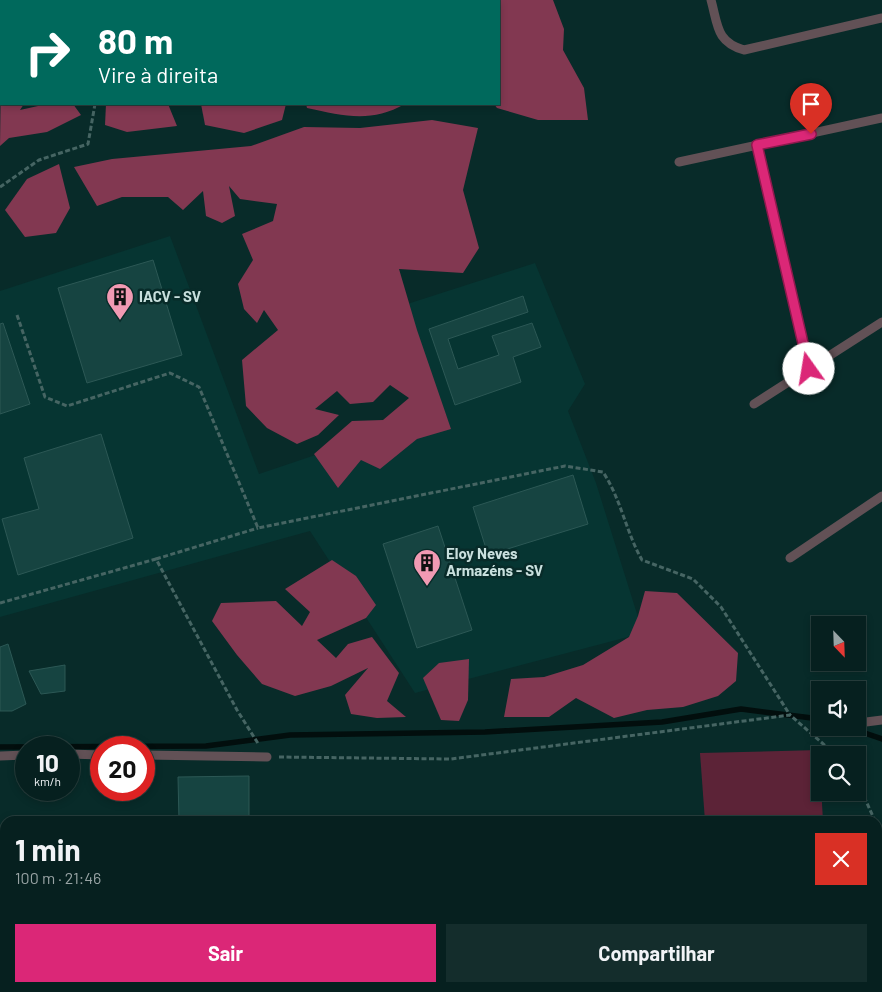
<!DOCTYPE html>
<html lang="pt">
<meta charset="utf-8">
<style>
body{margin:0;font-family:Barlow,sans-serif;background:#142d2c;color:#f1f3f6;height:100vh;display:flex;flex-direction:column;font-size:19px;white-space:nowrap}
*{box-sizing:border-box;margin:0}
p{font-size:16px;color:#98a3a4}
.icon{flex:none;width:28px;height:28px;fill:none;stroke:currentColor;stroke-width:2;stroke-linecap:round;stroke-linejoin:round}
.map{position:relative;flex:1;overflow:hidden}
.drawer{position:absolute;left:0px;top:816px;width:882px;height:176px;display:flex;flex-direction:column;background:#06201f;border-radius:15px 15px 0 0;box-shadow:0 2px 8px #0003,0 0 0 1px #273e3d}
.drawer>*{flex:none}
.hud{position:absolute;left:0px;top:0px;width:500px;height:105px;box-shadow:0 2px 8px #0003,0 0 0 1px #273e3d;background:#00695c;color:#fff;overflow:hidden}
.needle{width:32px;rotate:157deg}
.buttons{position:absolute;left:811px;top:616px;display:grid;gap:10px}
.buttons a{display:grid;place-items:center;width:55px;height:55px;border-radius:0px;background:#06201f;box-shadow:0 2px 8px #0003,0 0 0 1px #273e3d;font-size:25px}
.speed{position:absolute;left:15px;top:736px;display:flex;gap:10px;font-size:25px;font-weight:700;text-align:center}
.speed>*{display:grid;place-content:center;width:65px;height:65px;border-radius:50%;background:#06201f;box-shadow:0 2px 8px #0003,0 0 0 1px #273e3d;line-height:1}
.speed small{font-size:12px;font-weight:400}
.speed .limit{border:8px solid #d22;background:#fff;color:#111}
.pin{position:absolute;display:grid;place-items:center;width:42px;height:42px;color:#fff;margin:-51px -21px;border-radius:50% 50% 50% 0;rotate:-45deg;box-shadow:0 0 5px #0007}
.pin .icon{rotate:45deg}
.me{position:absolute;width:55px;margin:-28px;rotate:347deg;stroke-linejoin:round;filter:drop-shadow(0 0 4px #0008)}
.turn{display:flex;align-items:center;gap:18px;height:105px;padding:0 15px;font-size:22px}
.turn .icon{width:65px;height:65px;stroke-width:2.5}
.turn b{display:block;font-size:35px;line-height:42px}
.round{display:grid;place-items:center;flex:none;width:52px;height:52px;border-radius:0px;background:#142d2c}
.summary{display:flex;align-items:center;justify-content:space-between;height:85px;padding:0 15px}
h1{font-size:30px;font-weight:700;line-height:38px}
.button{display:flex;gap:10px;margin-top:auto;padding:10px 15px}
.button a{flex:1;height:58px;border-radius:0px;background:#db2777;color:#fff;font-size:20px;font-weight:700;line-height:58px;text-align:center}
.button a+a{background:#142d2c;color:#f1f3f6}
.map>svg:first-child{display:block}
.built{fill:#063532}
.green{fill:#5c2337}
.forest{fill:#823851}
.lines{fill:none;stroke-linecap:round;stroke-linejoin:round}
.stream{stroke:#020e0d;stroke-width:5.5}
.building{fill:#164441;stroke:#2c5855}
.path{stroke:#466563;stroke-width:3;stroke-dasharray:5 2.5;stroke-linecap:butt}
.lane{stroke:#625156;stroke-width:9}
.street{stroke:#625156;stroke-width:15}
.route-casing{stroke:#8e194d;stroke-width:12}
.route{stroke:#db2777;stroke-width:9}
.labels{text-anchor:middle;stroke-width:5;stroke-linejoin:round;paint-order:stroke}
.poi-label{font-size:15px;font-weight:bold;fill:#c9e0de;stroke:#082b29;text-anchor:start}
</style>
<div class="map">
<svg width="882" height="992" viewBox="0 0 882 992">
<rect width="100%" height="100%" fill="#082b29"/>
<!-- built -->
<path class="built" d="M170,236L259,474L434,415L398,307L535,263L585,384L568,411L596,483L643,633L415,693L310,531L0,617V291Z"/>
<!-- green -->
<path class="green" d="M819,750L823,821H705L700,753Z"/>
<!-- forest -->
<g class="forest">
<path d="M127,0H231L127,1Z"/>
<path d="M260,0H438L439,1H259Z"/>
<path d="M464,0H553L564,29L563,50L584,88L588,120H538L497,108L494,104H499V1Z"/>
<path d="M1,69V104H24L20,110L47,104H73L81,115L47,132L9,138L0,146Z"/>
<path d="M106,104H168L177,126L127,132L105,125Z"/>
<path d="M201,104H286L282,120L244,133L205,125Z"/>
<path d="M306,104H405C371,123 344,116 307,108Z"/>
<path d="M432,120L478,128L463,190L479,248L463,273L399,269L417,330L451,429L417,439L380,469L361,460L338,488L314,454L352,421L383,420L409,398L390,385L373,402L350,404L337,391L315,409L339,415L318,435L297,444L267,428L246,406L242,360L278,330L264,310L257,323L244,309L238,284L253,260L242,234L273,221L277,204L240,199L229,186L235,216L222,223L206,216L203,191L183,210L168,197H122L97,206L74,167L112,159L251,146L304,127L360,128Z"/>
<path d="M59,164L70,208L56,233L25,237L5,210L27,179Z"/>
<path d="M332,560L356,576L376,605L366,618L317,640L336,658L348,644L372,637L399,673L387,701L406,717L377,718L351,714L345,695L368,668L331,686L295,696L262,684L237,655L212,621L221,603L276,601L302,626L310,612L285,589Z"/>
<path d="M645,591L677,593L738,653L736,681L718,696L683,707L647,710L614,718L576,698L549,717H504L511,679L544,677L583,665L629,637L638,616Z"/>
<path d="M469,659L468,700L459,721L441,720L423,678L439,663Z"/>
</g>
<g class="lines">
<!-- stream -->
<g class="stream">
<path d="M850,728L882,739"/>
<path d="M0,747L206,746L290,735L485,732L662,722L741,709L820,719"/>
</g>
</g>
<!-- building -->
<g class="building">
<path d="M153,260L182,355L87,383L58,288Z"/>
<path d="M523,296L528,312L448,339L458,369L499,355L492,336L532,323L541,347L513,357L521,382L455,405L429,329Z"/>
<path d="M3,323L30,404L0,414V324Z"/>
<path d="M101,434L133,538L18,575L2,519L39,509L24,458Z"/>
<path d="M573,475L588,524L488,555L473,507Z"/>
<path d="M438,526L472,630L417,648L383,544Z"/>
<path d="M8,644L26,704L12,711H0V647Z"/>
<path d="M65,665V691L41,694L29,671Z"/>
<path d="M249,776V821H179L178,777Z"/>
<path d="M0,848H5V880L0,881Z"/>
<path d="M878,904L882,943H878Z"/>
<path d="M5,938V960L0,952V941Z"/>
<path d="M61,988H76L74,992H59Z"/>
<rect x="222" y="988" width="16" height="4"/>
<path d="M279,988H293L292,992H290Z"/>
<path d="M349,988H370L349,990Z"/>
<path d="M370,988H395V992Z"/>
<rect x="446" y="988" width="39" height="4"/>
<rect x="502" y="988" width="21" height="4"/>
<path d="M540,988H597L596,992H540Z"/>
<path d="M618,988H639L638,992H618Z"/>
<rect x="681" y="988" width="36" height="4"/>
<rect x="717" y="988" width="57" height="4"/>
<path d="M776,988H809L810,992H777Z"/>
<path d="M816,988H829L828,992H816Z"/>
<rect x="834" y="988" width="20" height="4"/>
</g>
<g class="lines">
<!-- path -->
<g class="path">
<path d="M114,1V0"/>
<path d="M0,187L39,160L88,144L95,104"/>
<path d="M17,315L45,397L67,406L170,373L199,387L258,528L565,466L603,472C621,499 626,532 642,560L693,579L721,607L790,715"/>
<path d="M156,559L258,528"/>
<path d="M0,603L156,559L237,710L259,745"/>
<path d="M279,757L451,759L790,715L836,755"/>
<path d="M858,783L875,821"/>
<path d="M878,827L882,838"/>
</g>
<!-- lane -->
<g class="lane">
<path d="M711,0C718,25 716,42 744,50L882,18"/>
<path d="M757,145L809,369"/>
<path d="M679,162L882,118"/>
<path d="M754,404L882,322"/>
<path d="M790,558L882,496"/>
<path d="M866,722L882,720"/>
<path d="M69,754L101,755"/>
<path d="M144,755L267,757"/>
<path d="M0,756L26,755"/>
</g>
<!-- street -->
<g class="street">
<path d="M878,870L882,869"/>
<path d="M0,914L5,912"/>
<path d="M878,963H882"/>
<path d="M442,988V992"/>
<path d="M492,988V992"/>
<path d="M650,992V988"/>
</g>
</g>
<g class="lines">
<defs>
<path id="route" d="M809,369L757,145L811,134"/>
</defs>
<!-- route casing -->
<use href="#route" class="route-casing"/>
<!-- route -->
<use href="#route" class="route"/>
</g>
<!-- icons -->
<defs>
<symbol id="building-pin" viewBox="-11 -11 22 30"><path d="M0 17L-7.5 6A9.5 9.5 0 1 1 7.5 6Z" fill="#f19ab3" stroke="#082b29"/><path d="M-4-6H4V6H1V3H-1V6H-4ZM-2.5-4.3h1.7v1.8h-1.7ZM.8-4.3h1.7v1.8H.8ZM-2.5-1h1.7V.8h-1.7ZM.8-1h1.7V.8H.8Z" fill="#111"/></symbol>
</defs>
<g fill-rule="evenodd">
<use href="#building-pin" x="104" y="281" width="32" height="43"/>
<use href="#building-pin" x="411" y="547" width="32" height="43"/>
</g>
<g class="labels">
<!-- poi labels -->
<g class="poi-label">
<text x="139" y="302">IACV - SV</text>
<text x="446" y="559">Eloy Neves<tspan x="446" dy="17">Armazéns - SV</tspan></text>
</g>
</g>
</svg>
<div class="buttons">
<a><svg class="needle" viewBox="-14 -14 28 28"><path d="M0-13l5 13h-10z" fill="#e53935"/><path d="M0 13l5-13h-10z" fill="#98a3a4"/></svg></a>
<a><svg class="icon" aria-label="sound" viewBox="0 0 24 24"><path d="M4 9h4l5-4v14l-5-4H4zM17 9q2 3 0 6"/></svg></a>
<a><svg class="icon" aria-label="search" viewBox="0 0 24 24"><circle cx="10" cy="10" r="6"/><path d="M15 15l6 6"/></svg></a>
</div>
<div class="speed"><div>10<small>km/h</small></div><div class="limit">20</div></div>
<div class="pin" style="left:811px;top:134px;background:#d93025"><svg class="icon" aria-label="arrive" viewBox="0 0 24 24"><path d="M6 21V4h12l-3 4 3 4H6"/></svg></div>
<svg class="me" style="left:809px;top:369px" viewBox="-20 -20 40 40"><circle r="19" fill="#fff"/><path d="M0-13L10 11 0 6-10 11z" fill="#db2777"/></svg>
<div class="hud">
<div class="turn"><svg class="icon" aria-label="right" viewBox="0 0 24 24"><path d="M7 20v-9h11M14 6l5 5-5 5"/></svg><div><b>80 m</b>Vire à direita</div></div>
</div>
<section class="drawer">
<div class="summary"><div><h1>1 min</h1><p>100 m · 21:46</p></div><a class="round" style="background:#d93025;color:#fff"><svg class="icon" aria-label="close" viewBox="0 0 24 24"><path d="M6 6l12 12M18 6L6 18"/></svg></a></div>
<div class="button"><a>Sair</a><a>Compartilhar</a></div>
</section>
</div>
